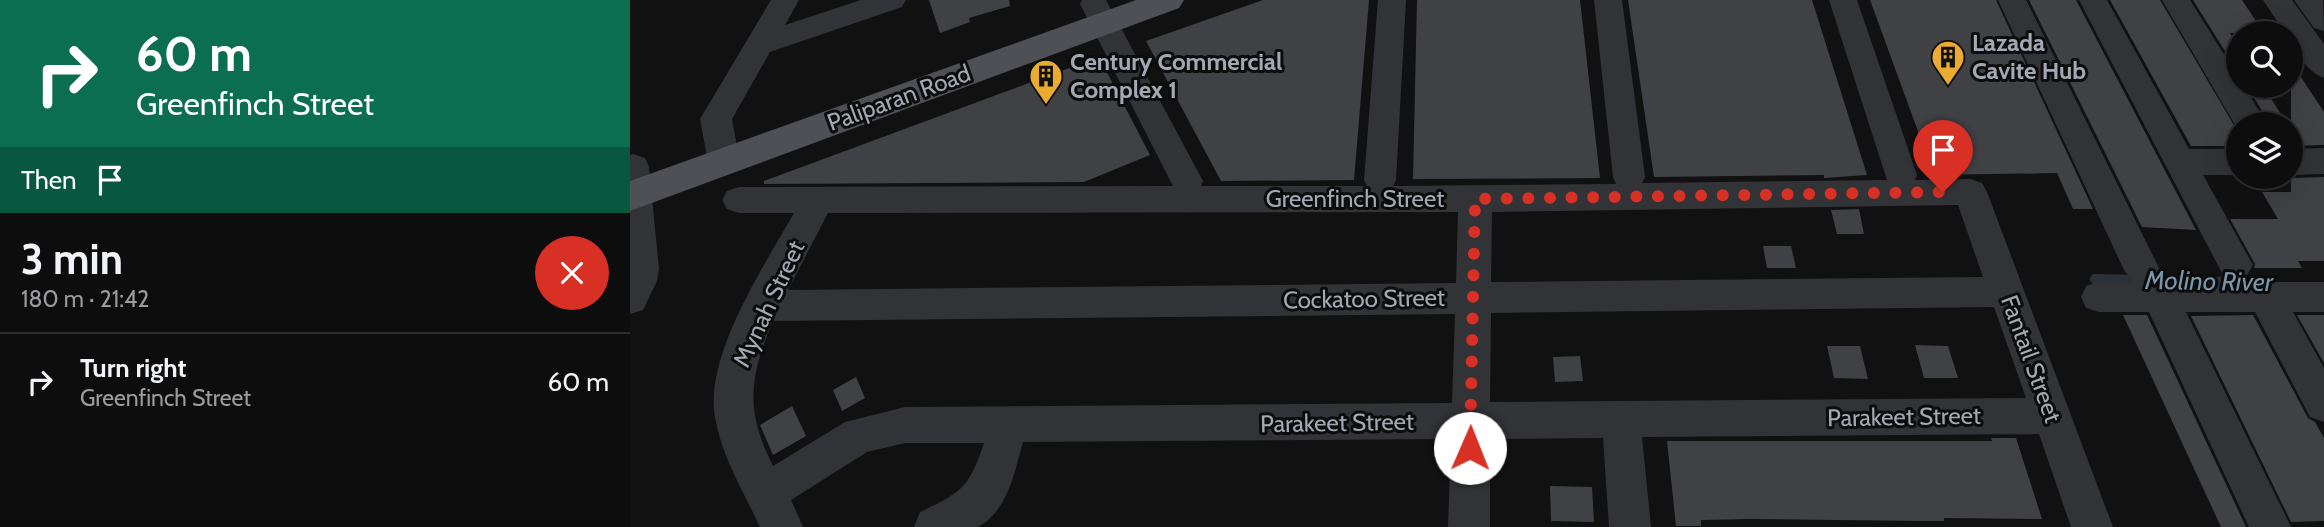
<!DOCTYPE html>
<meta charset="utf-8">
<style>
body{margin:0;font-family:Cabin,sans-serif;background:#161617;color:#f1f3f6;height:100vh;display:flex;flex-direction:column;font-size:26px;white-space:nowrap}
*{box-sizing:border-box;margin:0}
p{font-size:23px;color:#9a9c9e}
.icon{flex:none;width:38px;height:38px;fill:none;stroke:currentColor;stroke-width:2;stroke-linecap:round;stroke-linejoin:round}
.map{position:relative;flex:1;overflow:hidden}
.sheet{display:flex;flex-direction:column;background:#0d0d0e;width:630px}
.sheet>*{flex:none}
.guide{background:#0b6e4f;color:#fff;overflow:hidden}
.tools{position:absolute;left:1596px;top:21px;display:grid;gap:14px}
.tools a{display:grid;place-items:center;width:77px;height:77px;border-radius:50%;background:#0d0d0e;box-shadow:0 7px 28px #0002,0 0 0 2px #2d2d2e;font-size:35px}
.pin{position:absolute;display:grid;place-items:center;width:60px;height:60px;color:#fff;margin:-72px -30px;border-radius:50% 50% 50% 0;rotate:-45deg;box-shadow:0 0 7px #0007}
.pin .icon{rotate:45deg}
.me{position:absolute;width:77px;margin:-38px;rotate:1deg;stroke-linejoin:round;filter:drop-shadow(0 0 5px #0008)}
.turn{display:flex;align-items:center;gap:24px;height:147px;padding:0 21px;font-size:32px}
.turn .icon{width:91px;height:91px;stroke-width:2.5}
.turn b{display:block;font-size:49px;line-height:60px}
.then{display:flex;align-items:center;height:66px;padding:0 21px;background:#0003;gap:14px;font-size:26px}
.round{display:grid;place-items:center;flex:none;width:74px;height:74px;border-radius:37px;background:#161617}
.overview{display:flex;align-items:center;justify-content:space-between;height:119px;padding:0 21px}
h1{font-size:42px;font-weight:700;line-height:52px}
ul{padding:0;list-style:none}
li{display:flex;align-items:center;gap:21px;height:98px;padding:0 21px;border-top:2px solid #2d2d2e}
li div{flex:1}
li b{display:block;font-size:26px}
li em{font-style:normal}
main{display:flex;flex:1;min-height:0}
.map>svg:first-child{display:block}
.lines{fill:none;stroke-linecap:round;stroke-linejoin:round}
.stream{stroke:#2a3137;stroke-width:10}
.building{fill:#404145}
.minor{fill:#323337;fill-rule:evenodd}
.major{fill:#4e5056;fill-rule:evenodd}
.route{stroke:#d93025;stroke-width:12;stroke-dasharray:0 21.6}
.labels{text-anchor:middle;stroke-width:6;stroke-linejoin:round;paint-order:stroke}
.poi-label{font-size:24px;font-weight:bold;fill:#a3a8b3;stroke:#0c0c0d;text-anchor:start}
.street-label{font-size:24px;fill:#a3a8b3;stroke:#0c0c0d}
.water-label{font-size:26px;font-style:italic;fill:#7a96ad;stroke:#0c0c0d}
</style>
<main>
<section class="sheet">
<div class="guide">
<div class="turn"><svg class="icon" aria-label="right" viewBox="0 0 24 24"><path d="M7 20v-9h11M14 6l5 5-5 5"/></svg><div><b>60 m</b>Greenfinch Street</div></div>
<div class="then">Then<svg class="icon" aria-label="arrive" viewBox="0 0 24 24"><path d="M6 21V4h12l-3 4 3 4H6"/></svg></div>
</div>
<div class="overview"><div><h1>3 min</h1><p>180 m · 21:42</p></div><a class="round" style="background:#d93025;color:#fff"><svg class="icon" aria-label="close" viewBox="0 0 24 24"><path d="M6 6l12 12M18 6L6 18"/></svg></a></div>
<ul>
<li><svg class="icon" aria-label="right" viewBox="0 0 24 24"><path d="M7 20v-9h11M14 6l5 5-5 5"/></svg><div><b>Turn right</b><p>Greenfinch Street</p></div><em>60 m</em></li>
</ul>
</section>
<div class="map">
<svg width="1694" height="527" viewBox="0 0 1694 527">
<rect width="100%" height="100%" fill="#111112"/>
<g class="lines">
<!-- stream -->
<path class="stream" d="M1465,279L1610,282"/>
</g>
<!-- building -->
<g class="building">
<path d="M299,0H379L380,6L339,18L340,22L310,33Z"/>
<path d="M633,0H739L724,180L591,181L516,41Z"/>
<path d="M787,0H950L970,178L783,179Z"/>
<path d="M998,0H1182L1237,175L1194,178V175L1024,177Z"/>
<path d="M1240,0H1366L1463,209H1443L1427,173L1304,175Z"/>
<path d="M1399,0H1446L1566,230L1512,227Z"/>
<path d="M1480,0H1530L1608,132V146H1561Z"/>
<path d="M1563,0H1612L1634,33H1600L1608,47V72Z"/>
<path d="M469,57L520,155L454,182L134,184V181Z"/>
<path d="M1661,62L1694,112V145L1661,146Z"/>
<path d="M1617,86H1633L1656,122H1639Z"/>
<path d="M1694,177V261H1668L1672,268H1624L1625,264L1600,219H1648L1632,192H1661V178Z"/>
<path d="M1229,209L1234,234H1207L1201,210Z"/>
<path d="M1133,246H1161L1166,268H1137Z"/>
<path d="M1493,315H1517L1616,527H1591Z"/>
<path d="M1623,315L1678,418L1685,422L1694,438V521L1661,522L1561,316Z"/>
<path d="M1667,315H1694V363Z"/>
<path d="M1285,345L1318,346L1328,378H1294Z"/>
<path d="M1197,346H1230L1238,379L1204,378Z"/>
<path d="M950,356L953,381L925,382L923,357Z"/>
<path d="M226,377L235,398L212,411L203,390Z"/>
<path d="M162,406L176,436L143,455L130,425Z"/>
<path d="M1361,438H1386L1412,519L1314,518V521H1288L1120,519L1071,520V526H1046L1037,441H1362Z"/>
<path d="M920,486L962,487L964,522L921,521Z"/>
</g>
<g class="lines">
<!-- minor -->
<g class="minor">
<path d="M141,0H169L155,25L231,0H276L272,7L140,52L102,119L110,163L105,172L94,176L83,172L78,163L70,119Z"/>
<path d="M452,0H476L573,181L571,186H737L734,180L748,0H776L766,180L763,186L986,184L983,177L964,0H992L1015,177L1012,183L1257,180L1199,0H1227L1287,175L1285,180L1340,179L1352,183L1357,192L1483,527H1441L1409,434L1012,437L1021,527H979L973,438L860,439V527H818L821,439L393,442C385,471 377,512 348,527H284L290,512C332,492 339,488 354,443H275L237,452L161,500L173,527H130C114,493 91,455 85,417C74,356 134,266 164,213H109L97,209L92,200L97,191L109,187L543,186L450,4ZM1328,205L1353,277L861,282L862,212ZM828,212L826,283L158,290L198,213ZM1364,307L1396,398L860,402L861,313ZM825,314L822,403L275,407L215,422L143,466C115,410 119,378 143,321Z"/>
<path d="M1368,0H1396L1530,270L1521,282H1694V312H1663L1694,368V422L1680,417L1625,312H1556L1661,527H1619L1519,312H1469L1456,308L1451,297L1456,286L1469,282H1503L1494,270Z"/>
<path d="M1449,0H1477L1559,149H1608V175H1573L1623,265L1617,275L1605,280L1593,275Z"/>
<path d="M1532,0H1560L1608,77V86H1614L1637,124H1608V130Z"/>
<path d="M1633,0H1662L1694,44V78C1679,73 1661,50 1661,33H1655Z"/>
<path d="M1664,0H1693L1694,31L1684,28Z"/>
<path d="M1694,148V174L1661,175V149Z"/>
<path d="M3,154L15,158L19,167L29,269L27,281L13,310L0,314V155Z"/>
</g>
<!-- major -->
<path class="major" d="M506,0H554L549,8L0,211V181Z"/>
</g>
<g class="lines">
<!-- route -->
<path class="route" d="M840,448L845,199L1313,192"/>
</g>
<!-- icons -->
<defs>
<symbol id="building-pin" viewBox="-11 -11 22 30"><path d="M0 17L-7.5 6A9.5 9.5 0 1 1 7.5 6Z" fill="#ebaa30" stroke="#0c0c0d"/><path d="M-4-6H4V6H1V3H-1V6H-4ZM-2.5-4.3h1.7v1.8h-1.7ZM.8-4.3h1.7v1.8H.8ZM-2.5-1h1.7V.8h-1.7ZM.8-1h1.7V.8H.8Z" fill="#111"/></symbol>
</defs>
<g fill-rule="evenodd">
<use href="#building-pin" x="1299" y="38" width="38" height="52"/>
<use href="#building-pin" x="397" y="57" width="38" height="52"/>
</g>
<g class="labels">
<!-- poi labels -->
<g class="poi-label">
<text x="1342" y="51">Lazada<tspan x="1342" dy="28">Cavite Hub</tspan></text>
<text x="440" y="70">Century Commercial<tspan x="440" dy="28">Complex 1</tspan></text>
</g>
<!-- street labels -->
<g class="street-label">
<text transform="translate(269 98) rotate(-20)" y="8">Paliparan Road</text>
<text x="725" y="207">Greenfinch Street</text>
<text transform="translate(734 299) rotate(-1)" y="8">Cockatoo Street</text>
<text transform="translate(139 304) rotate(-65)" y="8">Mynah Street</text>
<text transform="translate(1401 359) rotate(70)" y="8">Fantail Street</text>
<text transform="translate(1274 417) rotate(-1)" y="8">Parakeet Street</text>
<text transform="translate(707 423) rotate(-1)" y="8">Parakeet Street</text>
</g>
<!-- water labels -->
<g class="water-label">
<text transform="translate(1579 281) rotate(1)" y="9">Molino River</text>
</g>
</g>
</svg>
<div class="tools">
<a><svg class="icon" aria-label="search" viewBox="0 0 24 24"><circle cx="10" cy="10" r="6"/><path d="M15 15l6 6"/></svg></a>
<a><svg class="icon" aria-label="layers" viewBox="0 0 24 24"><path d="M12 4l9 5-9 5-9-5zM3 14l9 5 9-5"/></svg></a>
</div>
<div class="pin" style="left:1313px;top:192px;background:#d93025"><svg class="icon" aria-label="arrive" viewBox="0 0 24 24"><path d="M6 21V4h12l-3 4 3 4H6"/></svg></div>
<svg class="me" style="left:840px;top:448px" viewBox="-20 -20 40 40"><circle r="19" fill="#fff"/><path d="M0-13L10 11 0 6-10 11z" fill="#d93025"/></svg>
</div>
</main>
